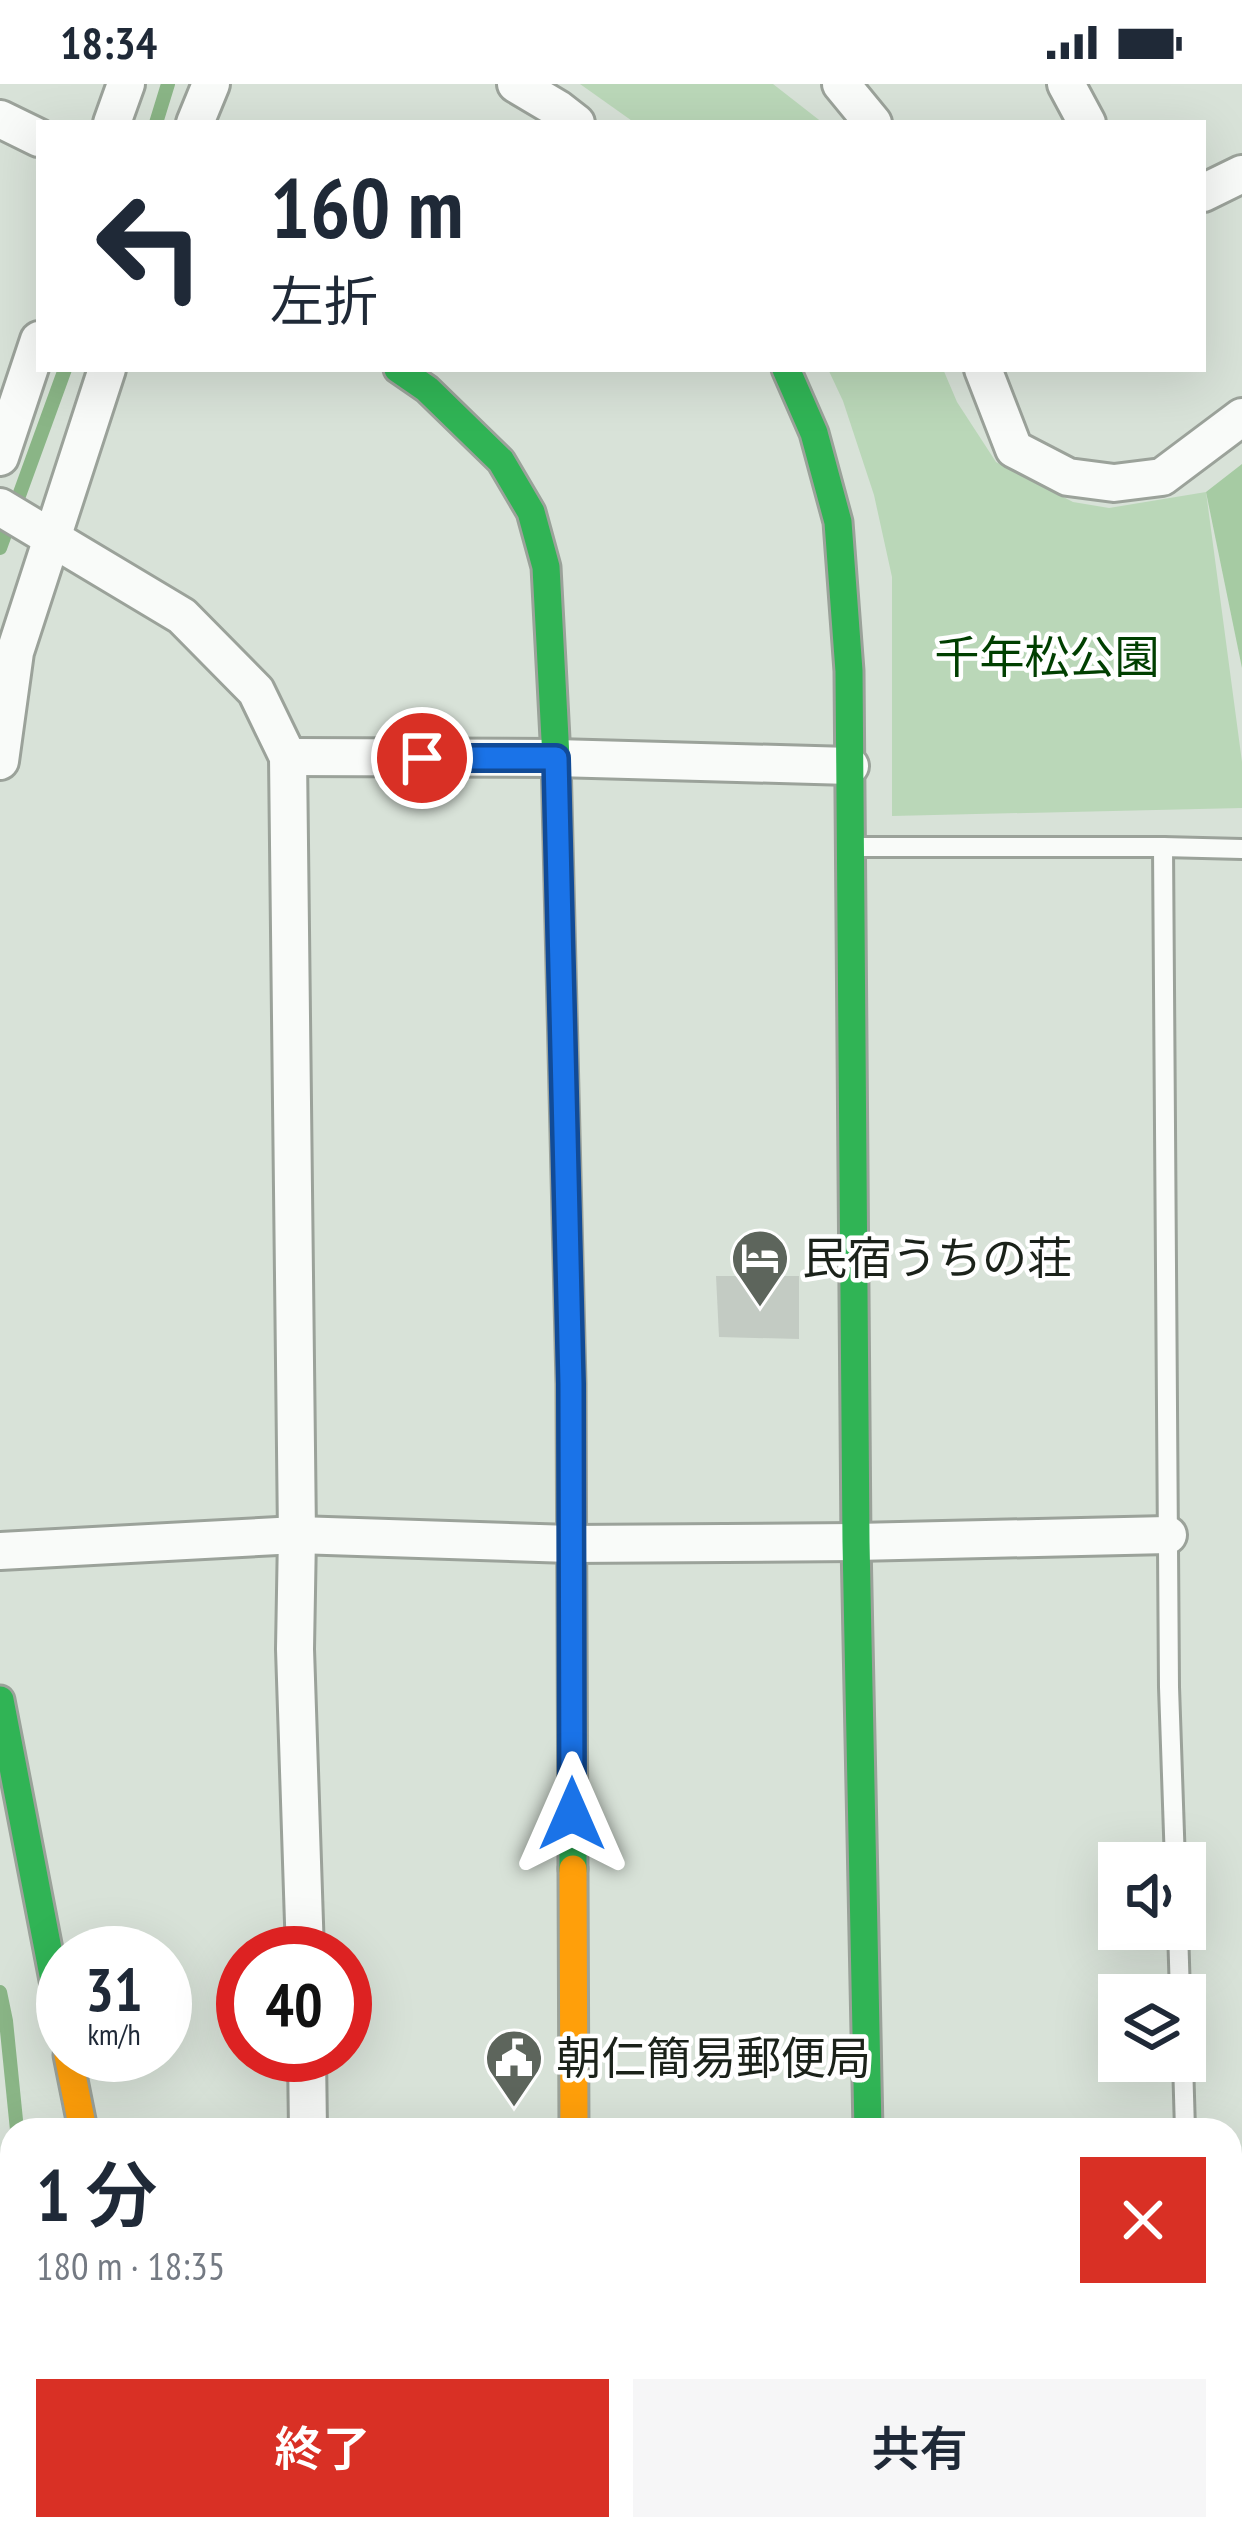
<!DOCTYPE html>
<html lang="ja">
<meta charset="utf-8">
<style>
body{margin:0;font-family:"PT Sans Narrow","Noto Sans JP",sans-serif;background:#f6f6f7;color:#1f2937;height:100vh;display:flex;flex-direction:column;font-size:45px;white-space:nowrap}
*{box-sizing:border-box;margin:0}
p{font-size:39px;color:#747a83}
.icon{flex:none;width:66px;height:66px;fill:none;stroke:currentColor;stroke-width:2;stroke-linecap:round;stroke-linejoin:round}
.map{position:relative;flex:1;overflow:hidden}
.drawer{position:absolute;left:0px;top:2034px;width:1242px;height:423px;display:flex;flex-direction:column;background:#fff;border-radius:36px 36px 0 0;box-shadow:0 12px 48px #0002}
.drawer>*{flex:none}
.banner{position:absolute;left:36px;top:36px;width:1170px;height:252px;border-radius:0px;box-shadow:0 12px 48px #0002;background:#fff;color:#1f2937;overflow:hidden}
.tools{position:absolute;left:1098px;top:1758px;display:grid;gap:24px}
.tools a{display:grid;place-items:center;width:108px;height:108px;border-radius:0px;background:#fff;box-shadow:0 12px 48px #0002;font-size:60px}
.speed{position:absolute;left:36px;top:1842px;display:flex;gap:24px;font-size:60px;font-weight:700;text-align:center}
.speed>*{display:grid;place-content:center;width:156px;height:156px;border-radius:50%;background:#fff;box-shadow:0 12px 48px #0002;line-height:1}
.speed small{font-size:30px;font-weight:400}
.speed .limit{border:18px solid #d22;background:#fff;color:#111}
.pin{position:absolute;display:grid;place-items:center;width:102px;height:102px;color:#fff;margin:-51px;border:6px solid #fff;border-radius:50%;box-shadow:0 3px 12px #0007}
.me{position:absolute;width:132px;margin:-66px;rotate:0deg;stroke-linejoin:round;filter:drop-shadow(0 0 9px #0008)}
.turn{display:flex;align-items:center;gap:42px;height:252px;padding:0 36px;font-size:54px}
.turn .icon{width:156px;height:156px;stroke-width:2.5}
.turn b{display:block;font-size:84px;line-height:102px}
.round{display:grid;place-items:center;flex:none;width:126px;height:126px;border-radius:0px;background:#f6f6f7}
.overview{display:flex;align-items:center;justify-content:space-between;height:204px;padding:0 36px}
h1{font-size:72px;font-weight:600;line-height:90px}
.action{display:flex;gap:24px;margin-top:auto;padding:24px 36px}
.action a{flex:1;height:138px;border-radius:0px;background:#d93025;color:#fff;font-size:48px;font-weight:600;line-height:138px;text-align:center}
.action a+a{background:#f6f6f7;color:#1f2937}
.status{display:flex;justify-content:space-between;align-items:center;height:84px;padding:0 60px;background:#fff;direction:ltr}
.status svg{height:33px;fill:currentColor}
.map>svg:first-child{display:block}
.green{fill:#bad7b8}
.forest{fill:#a6cba3}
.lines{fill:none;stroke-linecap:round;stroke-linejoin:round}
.stream{stroke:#8ab586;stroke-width:14}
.building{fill:#c3cbc3}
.lane-casing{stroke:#9ba29a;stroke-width:24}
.street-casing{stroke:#9ba29a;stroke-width:42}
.fast-casing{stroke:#9ba29a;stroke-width:33}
.slow-casing{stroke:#9ba29a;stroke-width:33}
.jam-casing{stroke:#9ba29a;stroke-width:33}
.lane{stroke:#f9fbf9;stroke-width:18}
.street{stroke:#f9fbf9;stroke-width:36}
.fast{stroke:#30b455;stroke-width:27}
.slow{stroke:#ff9f0a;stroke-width:27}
.jam{stroke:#e5322d;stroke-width:27}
.route-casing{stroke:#114b97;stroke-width:30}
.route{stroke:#1a73e8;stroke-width:21}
.labels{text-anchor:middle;stroke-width:9;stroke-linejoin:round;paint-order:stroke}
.park-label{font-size:45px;fill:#003f00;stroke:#fff}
.poi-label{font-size:45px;fill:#1b221a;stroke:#fff;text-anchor:start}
</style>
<div class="status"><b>18:34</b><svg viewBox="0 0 49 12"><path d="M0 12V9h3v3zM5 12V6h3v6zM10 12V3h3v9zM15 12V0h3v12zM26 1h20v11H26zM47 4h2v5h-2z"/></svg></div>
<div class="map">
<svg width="1242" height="2456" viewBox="0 0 1242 2456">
<rect width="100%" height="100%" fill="#d8e2d8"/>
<!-- green -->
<g class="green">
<path d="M580,0H773L823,39H635Z"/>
<path d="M828,285H943L957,318L996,378L1073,418L1109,424L1206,408L1242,678V724L892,732V493L874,411L843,317Z"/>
</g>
<!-- forest -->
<g class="forest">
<path d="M1242,380V584L1206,408Z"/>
<path d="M1242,2206V2456H1169L1167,2445H1230V2221Z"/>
</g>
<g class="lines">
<!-- stream -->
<g class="stream">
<path d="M156,39L168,0"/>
<path d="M0,464L65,285"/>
<path d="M0,1908L6,1937L17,2046"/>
<path d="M0,2120L12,2094"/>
</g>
</g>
<!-- building -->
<path class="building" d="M716,1192H799V1255L719,1253Z"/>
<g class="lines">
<defs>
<g id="lane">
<path d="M852,763H1163L1169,1603L1175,1779"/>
<path d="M1163,763L1242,765"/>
<path d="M1178,1845L1180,1911"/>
<path d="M1183,1977L1185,2046"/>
</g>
<g id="street">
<path d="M516,0L558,25L576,39"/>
<path d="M841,0L873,39"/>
<path d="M1066,0L1087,39"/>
<path d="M0,35L39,54"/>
<path d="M112,39L126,0"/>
<path d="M195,39L211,0"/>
<path d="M1203,109L1242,90"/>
<path d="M983,285L1014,365L1068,393L1114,399L1162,393L1242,333"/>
<path d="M0,373L39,256"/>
<path d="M0,423L182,532L256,607L288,673L297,1451L295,1565L305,1869"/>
<path d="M288,673L556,674L850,682"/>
<path d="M0,677L15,568L107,285"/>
<path d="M0,1467L297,1451L570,1460L856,1458L1168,1451"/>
<path d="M307,1971L308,2046"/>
<path d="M0,2349L12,2348"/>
<path d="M583,2445V2456"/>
<path d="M877,2445V2456"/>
</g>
<g id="fast">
<path d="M398,285L427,305L501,377L531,428L546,483L556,674L571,1300L573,1785"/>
<path d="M786,285L814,349L838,438L849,587L856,1458L868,2046"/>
<path d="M0,1616L63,1943"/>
</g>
<g id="slow">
<path d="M573,1785L574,2046"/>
<path d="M68,1971L83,2046"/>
</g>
<path id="jam" d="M169,2445L172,2456"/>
</defs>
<!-- lane casing -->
<use href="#lane" class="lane-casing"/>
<!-- street casing -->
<use href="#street" class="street-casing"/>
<!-- fast casing -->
<use href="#fast" class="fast-casing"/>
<!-- slow casing -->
<use href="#slow" class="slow-casing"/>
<!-- jam casing -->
<use href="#jam" class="jam-casing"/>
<!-- lane -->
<use href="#lane" class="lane"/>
<!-- street -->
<use href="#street" class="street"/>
<!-- fast -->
<use href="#fast" class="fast"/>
<!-- slow -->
<use href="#slow" class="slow"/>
<!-- jam -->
<use href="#jam" class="jam"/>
</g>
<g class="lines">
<defs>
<path id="route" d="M422,674H556L571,1300L572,1730"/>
</defs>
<!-- route casing -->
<use href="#route" class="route-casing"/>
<!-- route -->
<use href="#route" class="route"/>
</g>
<!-- icons -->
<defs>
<symbol id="hotel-pin" viewBox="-11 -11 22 30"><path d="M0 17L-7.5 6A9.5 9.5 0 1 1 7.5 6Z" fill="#5d655c" stroke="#fff"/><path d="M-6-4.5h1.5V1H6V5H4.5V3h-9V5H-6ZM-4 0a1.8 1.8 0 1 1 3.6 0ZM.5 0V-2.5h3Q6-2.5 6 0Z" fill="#fff"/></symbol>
<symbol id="civic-pin" viewBox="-11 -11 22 30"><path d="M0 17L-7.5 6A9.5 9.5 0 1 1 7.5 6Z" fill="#5d655c" stroke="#fff"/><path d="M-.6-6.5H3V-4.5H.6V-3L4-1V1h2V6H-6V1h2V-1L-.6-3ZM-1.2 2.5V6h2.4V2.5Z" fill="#fff"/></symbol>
</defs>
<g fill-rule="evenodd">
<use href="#hotel-pin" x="727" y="1141" width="66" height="90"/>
<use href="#civic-pin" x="481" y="1941" width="66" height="90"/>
</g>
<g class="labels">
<!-- park labels -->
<g class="park-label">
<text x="1047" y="589">千年松公園</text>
</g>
<!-- poi labels -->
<g class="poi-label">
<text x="802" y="1190">民宿うちの荘</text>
<text x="556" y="1990">朝仁簡易郵便局</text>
</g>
</g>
</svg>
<div class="tools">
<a><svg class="icon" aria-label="sound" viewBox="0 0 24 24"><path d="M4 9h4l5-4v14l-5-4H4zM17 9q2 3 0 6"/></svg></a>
<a><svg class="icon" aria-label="layers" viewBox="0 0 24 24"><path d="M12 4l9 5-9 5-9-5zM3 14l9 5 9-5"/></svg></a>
</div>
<div class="speed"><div>31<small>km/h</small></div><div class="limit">40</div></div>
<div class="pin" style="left:422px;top:674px;background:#d93025"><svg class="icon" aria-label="arrive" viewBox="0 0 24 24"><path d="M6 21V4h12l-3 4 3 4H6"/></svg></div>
<svg class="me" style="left:572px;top:1730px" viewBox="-20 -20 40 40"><path d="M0-17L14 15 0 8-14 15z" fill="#1a73e8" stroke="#fff" stroke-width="4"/></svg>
<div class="banner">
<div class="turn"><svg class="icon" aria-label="left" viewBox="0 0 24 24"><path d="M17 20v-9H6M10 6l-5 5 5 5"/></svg><div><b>160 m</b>左折</div></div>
</div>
<section class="drawer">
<div class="overview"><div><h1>1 分</h1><p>180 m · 18:35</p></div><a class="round" style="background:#d93025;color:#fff"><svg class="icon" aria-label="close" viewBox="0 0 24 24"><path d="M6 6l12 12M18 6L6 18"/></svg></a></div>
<div class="action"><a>終了</a><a>共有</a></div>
</section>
</div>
